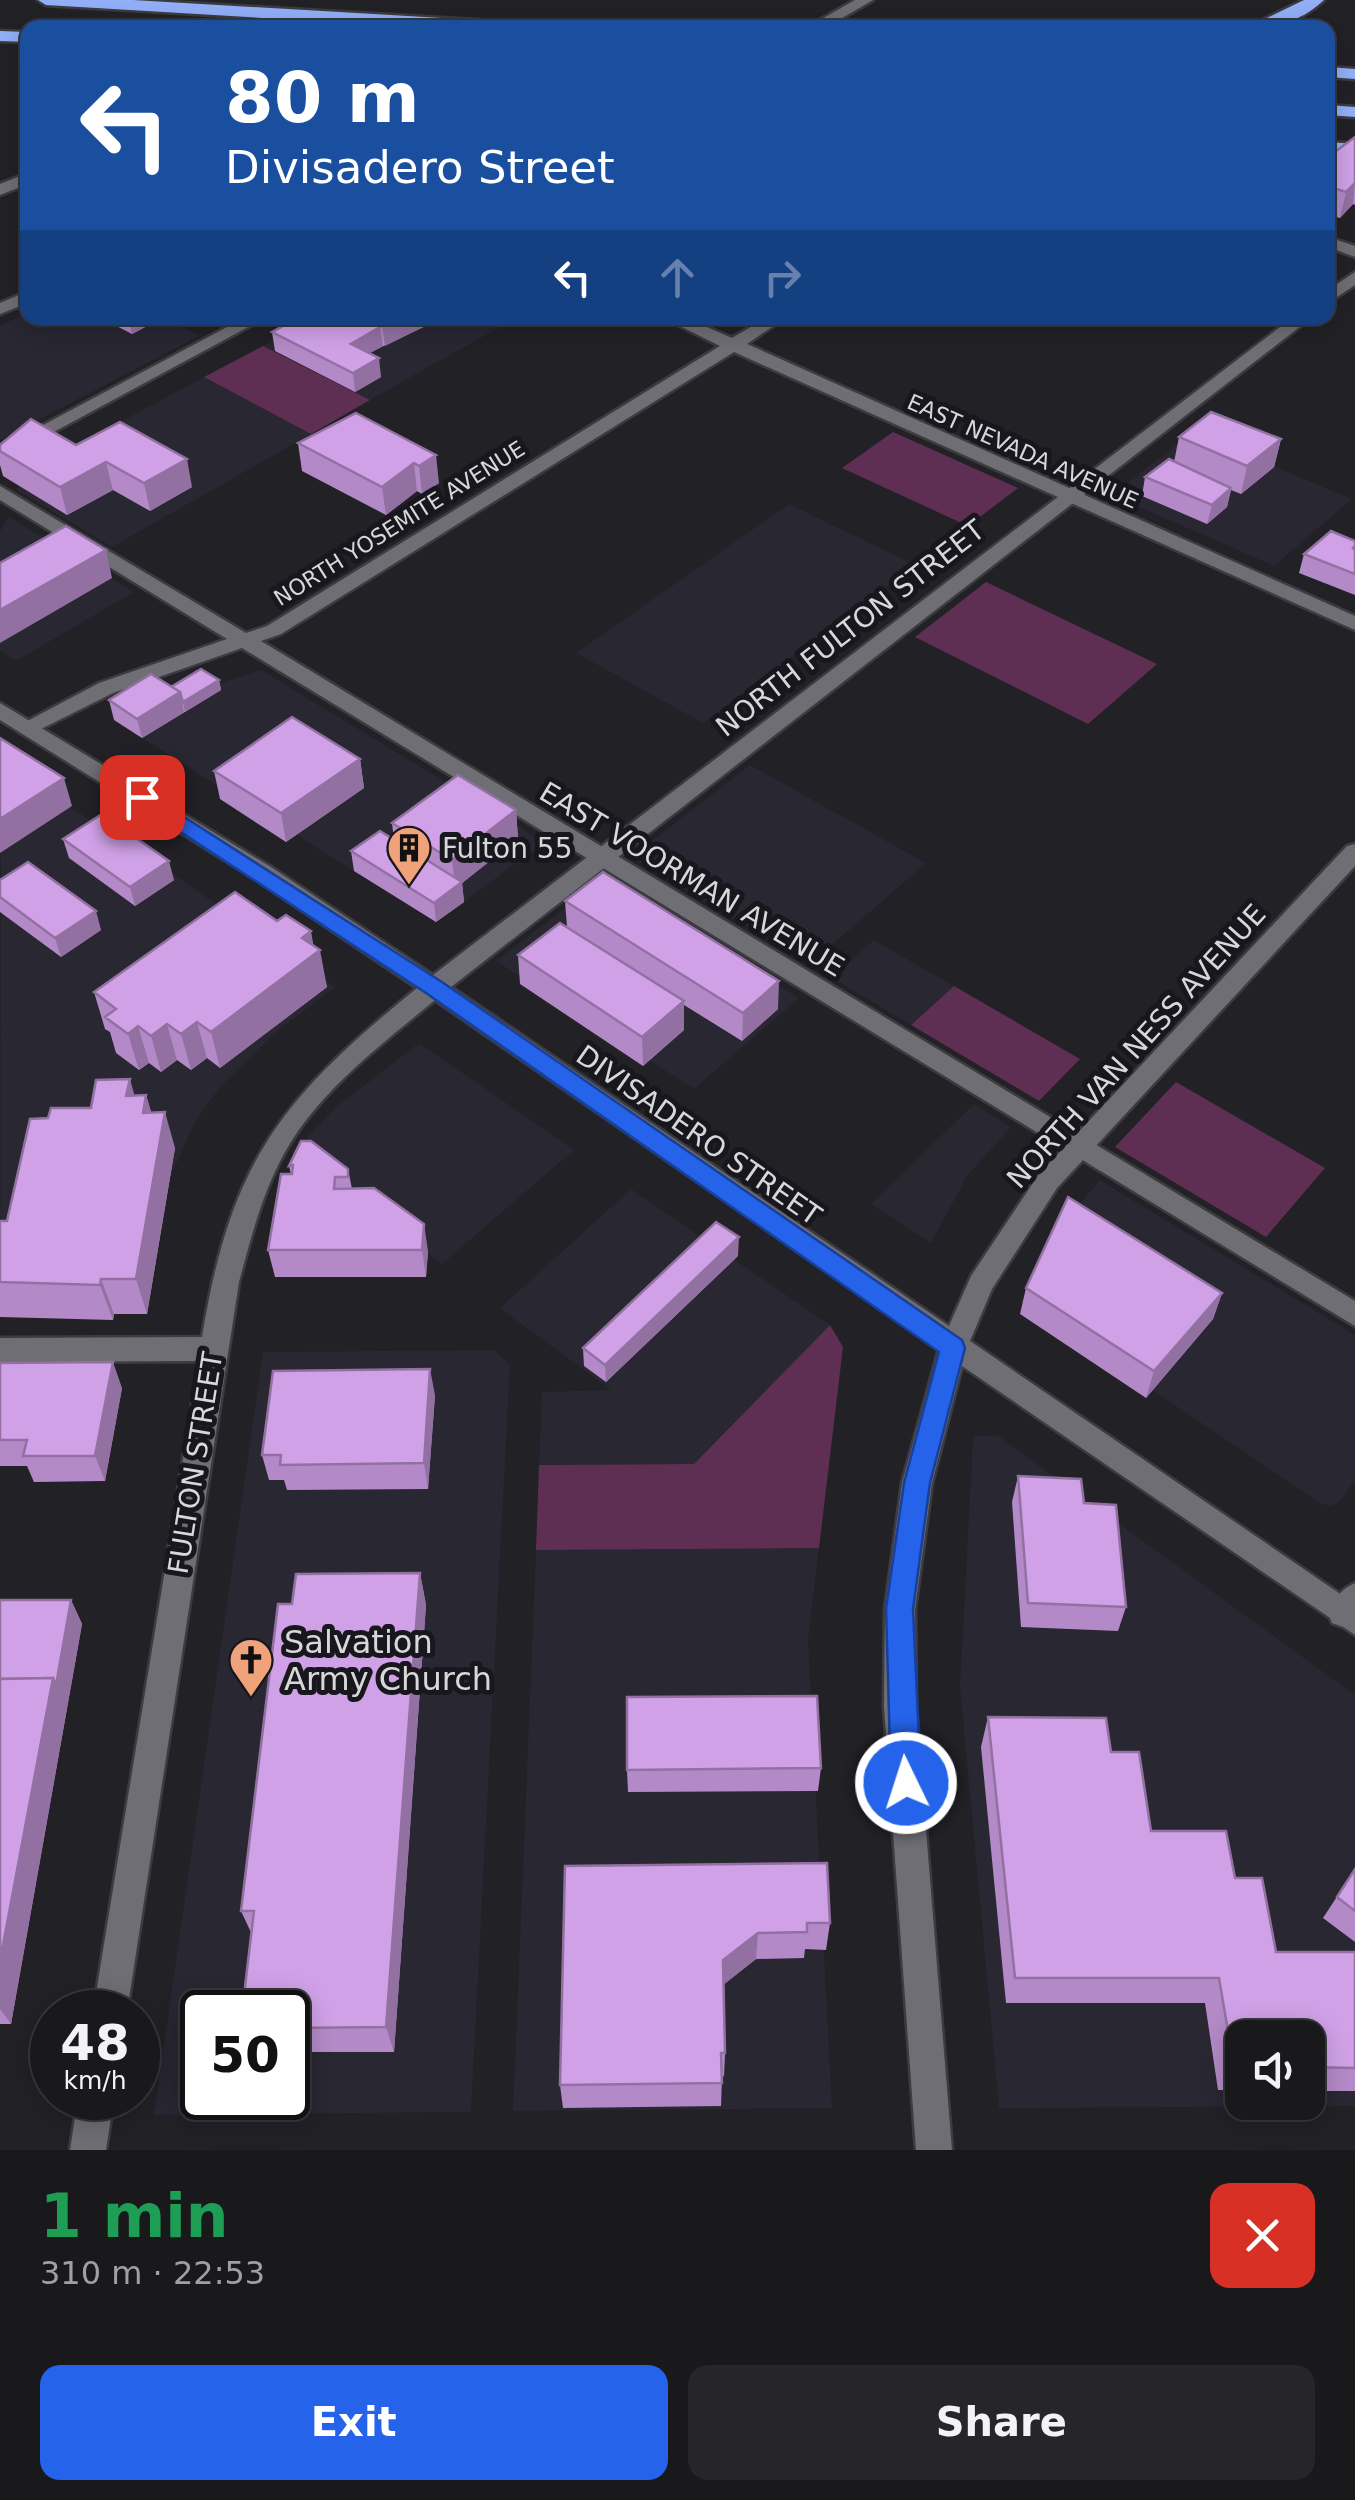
<!DOCTYPE html>
<meta charset="utf-8">
<style>
body{margin:0;font-family:"DejaVu Sans",sans-serif;background:#262629;color:#f1f3f6;height:100vh;display:flex;flex-direction:column;font-size:38px;white-space:nowrap}
*{box-sizing:border-box;margin:0}
p{font-size:32px;color:#9fa0a3}
.icon{flex:none;width:55px;height:55px;fill:none;stroke:currentColor;stroke-width:2;stroke-linecap:round;stroke-linejoin:round}
.map{position:relative;height:2150px;overflow:hidden}
.drawer{display:flex;flex-direction:column;background:#19191c;flex:1}
.drawer>*{flex:none}
.hud{position:absolute;left:20px;top:20px;width:1315px;height:305px;border-radius:20px;box-shadow:0 5px 25px #0003,0 0 0 2px #37383b;background:#1a4fa0;color:#fff;overflow:hidden}
.fabs{position:absolute;left:1225px;top:2020px;display:grid;gap:20px}
.fabs a{display:grid;place-items:center;width:100px;height:100px;border-radius:20px;background:#19191c;box-shadow:0 5px 25px #0003,0 0 0 2px #37383b;font-size:50px}
.speed{position:absolute;left:30px;top:1990px;display:flex;gap:20px;font-size:50px;font-weight:700;text-align:center}
.speed>*{display:grid;place-content:center;width:130px;height:130px;border-radius:50%;background:#19191c;box-shadow:0 5px 25px #0003,0 0 0 2px #37383b;line-height:1}
.speed small{font-size:25px;font-weight:400}
.speed .limit{border:5px solid #111;border-radius:15px;background:#fff;color:#111}
.pin{position:absolute;display:grid;place-items:center;width:85px;height:85px;color:#fff;margin:-42px;border-radius:20px;box-shadow:0 5px 15px #0006}
.me{position:absolute;width:110px;margin:-55px;rotate:356deg;stroke-linejoin:round;filter:drop-shadow(0 0 8px #0008)}
.turn{display:flex;align-items:center;gap:35px;height:210px;padding:0 40px;font-size:45px}
.turn .icon{width:130px;height:130px;stroke-width:2.5}
.turn b{display:block;font-size:70px;line-height:85px}
.lanes{display:flex;align-items:center;height:95px;padding:0 40px;background:#0003;justify-content:center;gap:50px;direction:ltr}
.lanes .off{opacity:.35}
.round{display:grid;place-items:center;flex:none;width:105px;height:105px;border-radius:20px;background:#262629}
.overview{display:flex;align-items:center;justify-content:space-between;height:170px;padding:0 40px}
h1{font-size:60px;font-weight:700;line-height:75px;color:#1e9e55}
.action{display:flex;gap:20px;margin-top:auto;padding:20px 40px}
.action a{flex:1;height:115px;border-radius:20px;background:#2563eb;color:#fff;font-size:40px;font-weight:700;line-height:115px;text-align:center}
.action a+a{background:#262629;color:#f1f3f6}
.map>svg:first-child{display:block}
.built{fill:#282732;fill-rule:evenodd}
.green{fill:#5e2f52}
.lines{fill:none;stroke-linecap:round;stroke-linejoin:round}
.street-casing{stroke:#3c3b40;stroke-width:5}
.secondary-casing{stroke:#3c3b40;stroke-width:5}
.highway-casing{stroke:#3c3b40;stroke-width:5}
.street{fill:#6f6e75;fill-rule:evenodd}
.secondary{fill:#6f6e75;fill-rule:evenodd}
.highway{fill:#92aff8;fill-rule:evenodd}
.wall{fill:#b38ac7}
.shaded-wall{fill:#9271a2}
.building{fill:#d0a1e7;stroke:#9271a2;stroke-width:2.5}
.route{fill:#2563eb;stroke:#184099;stroke-width:2.5}
.labels{text-anchor:middle;stroke-width:10;stroke-linejoin:round;paint-order:stroke}
.far-street-label{font-size:22px;fill:#d8d8db;stroke:#18171d}
.street-label{font-size:28px;fill:#d8d8db;stroke:#18171d}
.poi-label{font-size:28px;fill:#d8d8db;stroke:#18171d;text-anchor:start}
.near-poi-label{font-size:32px;fill:#d8d8db;stroke:#18171d;text-anchor:start}
</style>
<div class="map">
<svg width="1355" height="2150" viewBox="0 0 1355 2150">
<rect width="100%" height="100%" fill="#212126"/>
<!-- built -->
<g class="built">
<path d="M27,312L28,318H164L199,336L0,440V326Z"/>
<path d="M315,318H516L370,400L263,346Z"/>
<path d="M204,377L311,434L112,547L15,489L57,456Z"/>
<path d="M1193,432L1352,499L1274,566L1112,495Z"/>
<path d="M789,504L915,565L703,723L576,653Z"/>
<path d="M9,517L134,592L16,661L0,651V531Z"/>
<path d="M261,670L544,842L464,902L383,850L354,871L118,723L142,708Z"/>
<path d="M1,765L136,848L335,987L276,1032L221,1086L196,1120L163,1193L0,1307Z"/>
<path d="M750,765L926,863L810,964L631,857Z"/>
<path d="M604,878L799,998L694,1089L496,961Z"/>
<path d="M874,940L954,986L911,1025L831,977Z"/>
<path d="M419,1043L574,1150L442,1264L292,1153L336,1107Z"/>
<path d="M974,1104L1011,1127L967,1176L931,1243L871,1204Z"/>
<path d="M1100,1180L1355,1335V1480L1339,1502L1331,1506L1320,1503L1020,1301L1053,1235Z"/>
<path d="M631,1189L830,1325L694,1464L539,1465L542,1392L611,1390L500,1308Z"/>
<path d="M494,1350L510,1365L471,2112L154,2115L263,1352ZM202,2012H288V2098H202Z"/>
<path d="M997,1435L1355,1695V2106L999,2108L960,1687L973,1436ZM1242,2038H1308V2102H1242Z"/>
<path d="M819,1548L808,1641L832,2108L513,2111L536,1550Z"/>
</g>
<!-- green -->
<g class="green">
<path d="M263,346L370,400L311,434L204,377Z"/>
<path d="M893,432L1018,488L968,526L842,468Z"/>
<path d="M986,582L1157,664L1088,724L915,637Z"/>
<path d="M954,986L1080,1059L1039,1101L911,1025Z"/>
<path d="M1176,1082L1325,1168L1266,1237L1115,1147Z"/>
<path d="M830,1325L843,1347L819,1548L536,1550L539,1465L694,1464Z"/>
</g>
<g class="lines">
<defs>
<g id="street">
<path d="M855,0H873L825,28H806Z"/>
<path d="M28,173V184L0,195V184Z"/>
<path d="M1328,237L1355,246V257L1328,247Z"/>
<path d="M28,291V303L0,314V303Z"/>
<path d="M244,318H265L0,461V448Z"/>
<path d="M664,318H686L732,338L766,318H785L747,344L1355,616V630L734,352L281,634L261,641L1355,1301V1326L242,648L113,693L35,732H19L16,727L99,683L227,639L0,500V486L246,633L267,626L720,346Z"/>
<path d="M1355,1583V1621L1343,1627L1332,1623L1328,1613C1334,1599 1341,1589 1355,1583Z"/>
</g>
<g id="secondary">
<path d="M1355,272V285L1328,303V290Z"/>
<path d="M1292,318H1311L451,987L949,1326L971,1276L1039,1174L1347,846L1355,844V866L1057,1188L992,1289L970,1341L1355,1604V1635L962,1366L932,1483L915,1609L916,1707L952,2150H916L884,1707L885,1609L902,1483L939,1349L435,1000C381,1045 320,1090 285,1152C262,1193 251,1238 239,1282L127,2012H93L199,1361L0,1362V1338L202,1337C231,1160 281,1099 417,988L255,879L0,720V703L271,867L433,975Z"/>
<path d="M78,2098H114L106,2150H70Z"/>
</g>
<g id="highway">
<path d="M38,0H133L527,23L535,28H430L46,5Z"/>
<path d="M1304,0H1324C1302,21 1276,28 1246,28Z"/>
<path d="M0,31L28,32V42L0,41Z"/>
<path d="M1328,67L1355,69V79L1328,77Z"/>
<path d="M1328,105L1355,107V117L1328,115Z"/>
<path d="M1328,142L1355,144V156L1328,153Z"/>
</g>
</defs>
<!-- street casing -->
<use href="#street" class="street-casing"/>
<!-- secondary casing -->
<use href="#secondary" class="secondary-casing"/>
<!-- highway casing -->
<use href="#highway" class="highway-casing"/>
<!-- street -->
<use href="#street" class="street"/>
<!-- secondary -->
<use href="#secondary" class="secondary"/>
<!-- highway -->
<use href="#highway" class="highway"/>
</g>
<!-- wall -->
<g class="wall">
<path d="M1355,137V205L1353,204L1340,218L1328,215V157Z"/>
<path d="M101,318H162L132,334Z"/>
<path d="M298,318H442L369,353L381,377L355,392L275,351L272,332Z"/>
<path d="M480,318H503L492,323Z"/>
<path d="M356,413L439,483L422,494L417,491L386,515L302,471L298,443Z"/>
<path d="M1179,437L1281,439L1274,467L1241,494L1231,490L1227,507L1207,524L1142,496L1145,477L1174,462Z"/>
<path d="M0,445H76L192,487L150,511L113,490L67,515L3,476L0,465Z"/>
<path d="M1355,541V595L1299,573L1304,554Z"/>
<path d="M219,680L221,690L142,738L114,720L109,700L171,687Z"/>
<path d="M360,759L364,788L286,842L220,799L214,771Z"/>
<path d="M516,810L518,839L462,883L464,902L436,922L354,871L351,851L394,840L392,823Z"/>
<path d="M63,839L174,880L135,906L69,858Z"/>
<path d="M0,880L101,930L61,957L0,912Z"/>
<path d="M565,901L778,1009L742,1041L684,1005V1030L643,1066L520,984L518,955L567,927Z"/>
<path d="M313,946L327,987L220,1068L207,1058L191,1070L177,1060L161,1072L149,1063L139,1070L116,1053L110,1032L105,1029L94,992Z"/>
<path d="M146,1095L151,1112L175,1148L147,1314H114L113,1320L0,1317V1221H7L48,1118L135,1096Z"/>
<path d="M289,1166L348,1169L352,1189L428,1251L426,1277H275L268,1250L291,1174Z"/>
<path d="M738,1256L606,1382L584,1366L583,1348Z"/>
<path d="M1026,1288L1222,1293L1213,1319L1146,1398L1020,1314Z"/>
<path d="M0,1363L122,1388L105,1481L34,1482L27,1466H0Z"/>
<path d="M435,1395L428,1489L287,1490L284,1480H269L262,1455Z"/>
<path d="M1018,1476L1084,1503L1126,1607L1118,1631L1021,1627L1012,1502Z"/>
<path d="M420,1573L426,1605L394,2052H288V2012L241,1911L292,1604Z"/>
<path d="M0,1600H71L82,1624L11,2024H0Z"/>
<path d="M988,1717L1111,1752L1151,1831L1235,1878L1276,1952H1355V2091H1308V2038H1242V2090H1218L1205,2003H1006L981,1747Z"/>
<path d="M821,1768L818,1791L628,1792L627,1770Z"/>
<path d="M565,1866L830,1923L826,1950L805,1949L804,1958L756,1959L724,1984L725,2053L724,2076L722,2077L721,2106L563,2108L560,2085Z"/>
<path d="M1355,1869V1942L1323,1918Z"/>
</g>
<!-- shaded-wall -->
<g class="shaded-wall">
<path d="M1355,183L1353,204L1340,218L1346,192Z"/>
<path d="M1334,188L1328,215L1329,192Z"/>
<path d="M128,318H162L132,334Z"/>
<path d="M385,318H442L385,346L381,319Z"/>
<path d="M492,318H503L492,323Z"/>
<path d="M380,327L383,346L354,362L351,344Z"/>
<path d="M379,358L381,377L355,392L353,373Z"/>
<path d="M1281,439L1274,467L1241,494L1247,466Z"/>
<path d="M436,455L439,483L422,494L419,466Z"/>
<path d="M187,459L192,487L150,511L144,483Z"/>
<path d="M106,462L113,490L67,515L60,487Z"/>
<path d="M414,463L417,491L386,515L382,487Z"/>
<path d="M1231,488L1227,507L1207,524L1212,505Z"/>
<path d="M106,550L112,578L0,643V610Z"/>
<path d="M219,680L221,690L185,712L183,702Z"/>
<path d="M180,692L184,712L142,738L137,719Z"/>
<path d="M360,759L364,788L286,842L281,813Z"/>
<path d="M64,778L72,806L0,853V819Z"/>
<path d="M516,810L518,839L462,883L464,902L436,922L434,903L455,887L452,860Z"/>
<path d="M169,861L174,880L135,906L130,887Z"/>
<path d="M96,911L101,930L61,957L55,938Z"/>
<path d="M311,931L315,954L320,950L327,987L220,1068L211,1032L302,938Z"/>
<path d="M779,981L778,1009L742,1041L743,1013Z"/>
<path d="M684,1001V1030L643,1066L642,1037Z"/>
<path d="M197,1022L207,1058L191,1070L181,1034Z"/>
<path d="M167,1024L177,1060L161,1072L151,1036Z"/>
<path d="M138,1026L149,1063L139,1070L128,1034Z"/>
<path d="M130,1079L140,1115L126,1096Z"/>
<path d="M146,1095L157,1131L143,1113Z"/>
<path d="M165,1112L175,1148L147,1314L136,1279Z"/>
<path d="M424,1224L428,1251L426,1277L422,1250Z"/>
<path d="M739,1237L738,1256L606,1382L605,1365Z"/>
<path d="M101,1279L114,1314L113,1320L100,1285Z"/>
<path d="M1222,1293L1213,1319L1146,1398L1154,1371Z"/>
<path d="M113,1362L122,1388L105,1481L95,1456Z"/>
<path d="M430,1369L435,1395L428,1489L424,1463Z"/>
<path d="M420,1573L426,1605L394,2052L386,2027Z"/>
<path d="M71,1600L82,1624L11,2024L0,2009V1961L53,1678Z"/>
<path d="M758,1933L756,1959L722,1986L723,1960Z"/>
</g>
<!-- building -->
<g class="building">
<path d="M1355,137V183L1346,192L1334,188L1328,191V157Z"/>
<path d="M298,318H361L380,327L351,344L379,358L353,373L272,332Z"/>
<path d="M1211,412L1281,439L1247,466L1179,437Z"/>
<path d="M356,413L436,455L419,466L414,463L382,487L298,443Z"/>
<path d="M31,419L76,445L120,422L187,459L144,483L106,462L60,487L0,451V445Z"/>
<path d="M1169,459L1231,488L1212,505L1145,477Z"/>
<path d="M66,526L106,550L0,610V563Z"/>
<path d="M1331,531L1355,541V546L1353,548L1355,550V574L1304,554Z"/>
<path d="M201,669L219,680L183,702L180,692L171,687Z"/>
<path d="M151,674L180,692L137,719L109,700Z"/>
<path d="M292,717L360,759L281,813L214,771Z"/>
<path d="M0,738L64,778L0,819Z"/>
<path d="M458,775L516,810L452,860L392,823Z"/>
<path d="M102,814L169,861L130,887L63,839Z"/>
<path d="M380,831L462,882L434,903L351,851Z"/>
<path d="M28,862L96,911L55,938L0,897V880Z"/>
<path d="M603,872L779,981L743,1013L565,901Z"/>
<path d="M235,892L277,921L286,915L311,931L302,938L320,950L211,1032L197,1022L181,1034L167,1024L151,1036L138,1026L128,1034L105,1017L116,1009L94,992Z"/>
<path d="M560,923L684,1001L642,1037L518,955Z"/>
<path d="M130,1079L126,1096L146,1095L143,1113L165,1112L136,1279H101L100,1285L0,1282V1221H7L30,1119L48,1118L51,1108H91L96,1080Z"/>
<path d="M301,1141H311L348,1169V1177H335L334,1189L374,1188L424,1224L422,1250H268L281,1174H292L293,1165L289,1166Z"/>
<path d="M1068,1197L1222,1293L1154,1371L1026,1288Z"/>
<path d="M716,1222L739,1237L605,1365L583,1348Z"/>
<path d="M113,1362L95,1456H23L27,1440H0V1363Z"/>
<path d="M430,1369L424,1463L280,1465L281,1455H262L273,1371Z"/>
<path d="M1018,1476L1081,1479L1084,1503L1116,1505L1126,1607L1028,1603Z"/>
<path d="M420,1573L386,2027L288,2028V2012H242L254,1911H241L278,1604H292L296,1574Z"/>
<path d="M0,1600H71L56,1685L53,1678L0,1679Z"/>
<path d="M53,1678L0,1961V1679Z"/>
<path d="M817,1696L821,1768L627,1770V1697Z"/>
<path d="M988,1717L1106,1718L1111,1752H1139L1151,1831H1226L1235,1878H1262L1276,1952H1355V2068L1308,2067V2038H1242V2066H1234L1219,1978H1015Z"/>
<path d="M827,1863L830,1923H807V1932L758,1933L723,1960L725,2053H721L722,2083L560,2085L565,1866Z"/>
<path d="M1355,1869V1911L1337,1897Z"/>
</g>
<!-- route -->
<path class="route" d="M142,790L442,982L962,1340L965,1348L930,1483L913,1609L921,1783L916,1793L906,1797L896,1793L891,1783L886,1609L904,1483L939,1352L426,993L135,802V792Z"/>
<!-- icons -->
<defs>
<symbol id="building-pin" viewBox="-11 -11 22 30"><path d="M0 17L-7.5 6A9.5 9.5 0 1 1 7.5 6Z" fill="#f0a27a" stroke="#18171d"/><path d="M-4-6H4V6H1V3H-1V6H-4ZM-2.5-4.3h1.7v1.8h-1.7ZM.8-4.3h1.7v1.8H.8ZM-2.5-1h1.7V.8h-1.7ZM.8-1h1.7V.8H.8Z" fill="#111"/></symbol>
<symbol id="church-pin" viewBox="-11 -11 22 30"><path d="M0 17L-7.5 6A9.5 9.5 0 1 1 7.5 6Z" fill="#f0a27a" stroke="#18171d"/><path d="M-1.2-6h2.4v3.5h3.3v2.4h-3.3V6h-2.4V-.1h-3.3v-2.4h3.3Z" fill="#111"/></symbol>
</defs>
<g fill-rule="evenodd">
<use href="#building-pin" x="384" y="823" width="50" height="68"/>
<use href="#church-pin" x="226" y="1635" width="50" height="68"/>
</g>
<g class="labels">
<!-- far-street labels -->
<g class="far-street-label">
<text transform="translate(1023 451) rotate(24)" y="8">EAST NEVADA AVENUE</text>
<text transform="translate(399 523) rotate(-32)" y="8">NORTH YOSEMITE AVENUE</text>
</g>
<!-- street labels -->
<g class="street-label">
<text transform="translate(850 628) rotate(-38)" y="10">NORTH FULTON STREET</text>
<text transform="translate(692 879) rotate(31)" y="10">EAST VOORMAN AVENUE</text>
<text transform="translate(1136 1046) rotate(-48)" y="10">NORTH VAN NESS AVENUE</text>
<text transform="translate(699 1135) rotate(35)" y="10">DIVISADERO STREET</text>
<text transform="translate(195 1463) rotate(-81)" y="10">FULTON STREET</text>
</g>
<!-- poi labels -->
<g class="poi-label">
<text x="442" y="858">Fulton 55</text>
</g>
<!-- near-poi labels -->
<g class="near-poi-label">
<text x="284" y="1653">Salvation<tspan x="284" dy="37">Army Church</tspan></text>
</g>
</g>
</svg>
<div class="fabs">
<a><svg class="icon" aria-label="sound" viewBox="0 0 24 24"><path d="M4 9h4l5-4v14l-5-4H4zM17 9q2 3 0 6"/></svg></a>
</div>
<div class="speed"><div>48<small>km/h</small></div><div class="limit">50</div></div>
<div class="pin" style="left:142px;top:797px;background:#d93025"><svg class="icon" aria-label="arrive" viewBox="0 0 24 24"><path d="M6 21V4h12l-3 4 3 4H6"/></svg></div>
<svg class="me" style="left:906px;top:1783px" viewBox="-20 -20 40 40"><circle r="17" fill="#2563eb" stroke="#fff" stroke-width="3"/><path d="M0-11L8 9 0 5-8 9z" fill="#fff"/></svg>
<div class="hud">
<div class="turn"><svg class="icon" aria-label="left" viewBox="0 0 24 24"><path d="M17 20v-9H6M10 6l-5 5 5 5"/></svg><div><b>80 m</b>Divisadero Street</div></div>
<div class="lanes"><svg class="icon" aria-label="left" viewBox="0 0 24 24"><path d="M17 20v-9H6M10 6l-5 5 5 5"/></svg><svg class="icon off" aria-label="ahead" viewBox="0 0 24 24"><path d="M12 20V5M6 11l6-6 6 6"/></svg><svg class="icon off" aria-label="right" viewBox="0 0 24 24"><path d="M7 20v-9h11M14 6l5 5-5 5"/></svg></div>
</div>
</div>
<section class="drawer">
<div class="overview"><div><h1>1 min</h1><p>310 m · 22:53</p></div><a class="round" style="background:#d93025;color:#fff"><svg class="icon" aria-label="close" viewBox="0 0 24 24"><path d="M6 6l12 12M18 6L6 18"/></svg></a></div>
<div class="action"><a>Exit</a><a>Share</a></div>
</section>
